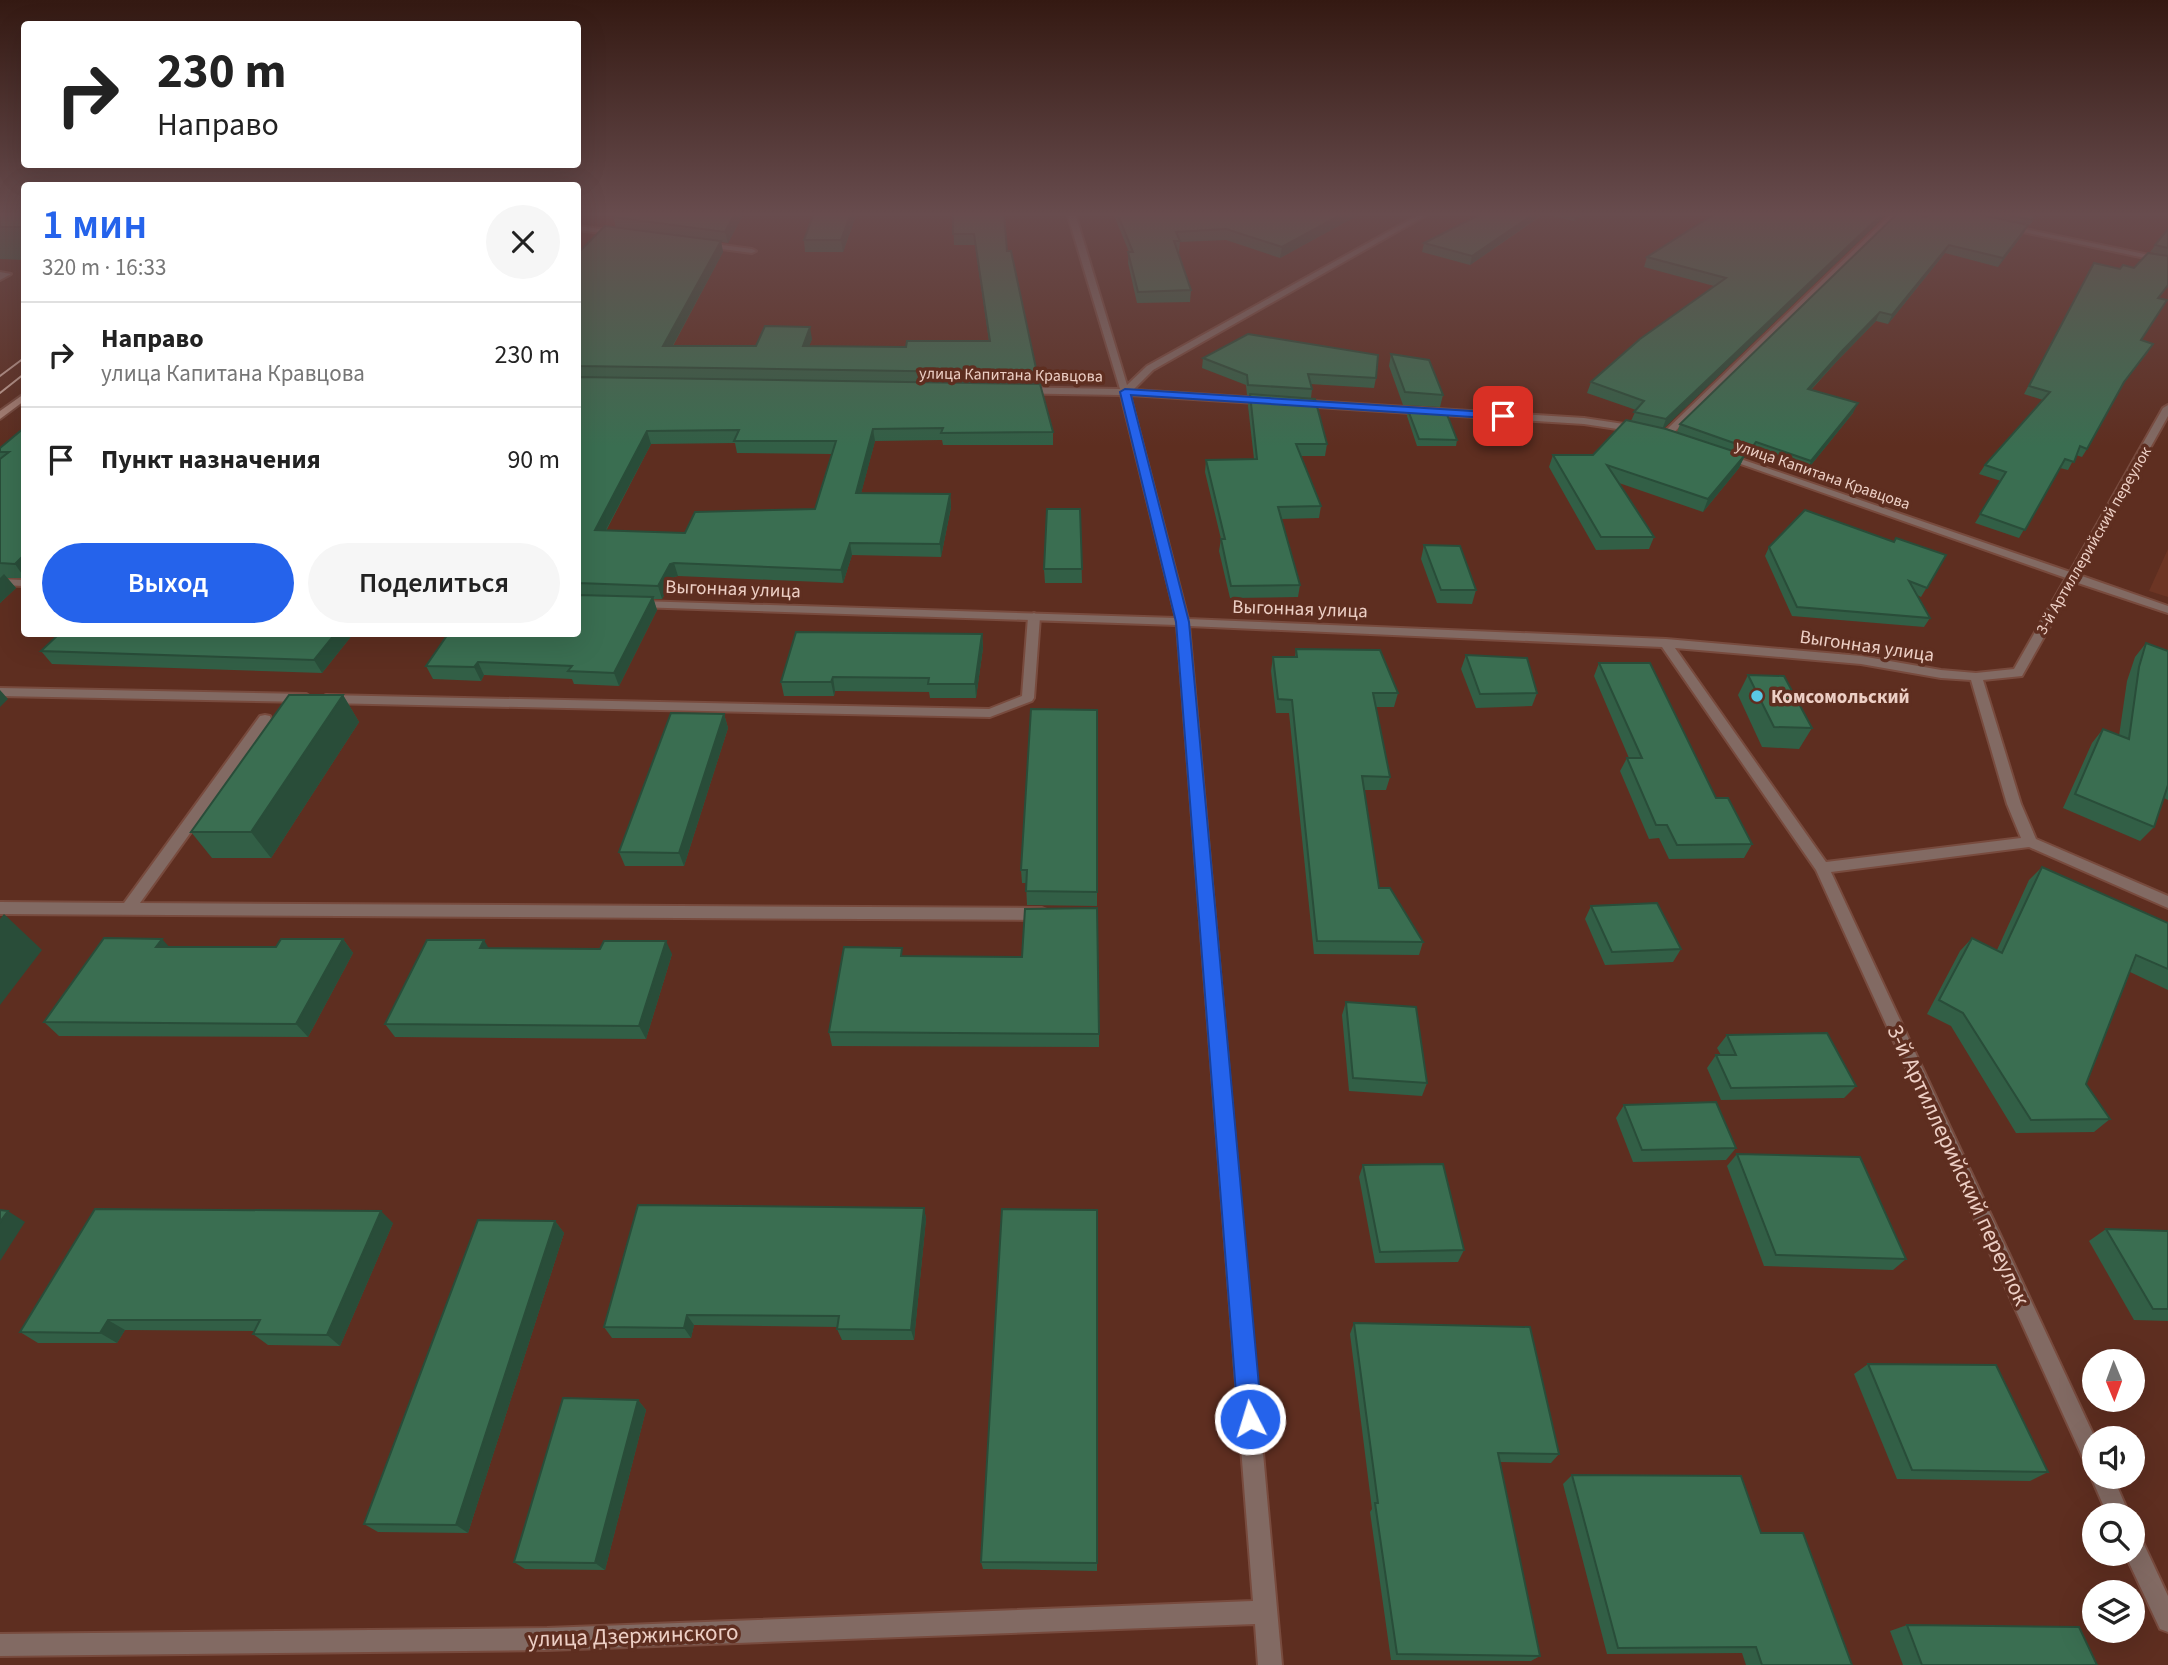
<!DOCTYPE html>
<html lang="ru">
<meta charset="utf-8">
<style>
body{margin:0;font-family:"Source Sans 3",sans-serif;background:#f6f6f6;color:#222;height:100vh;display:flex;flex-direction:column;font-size:26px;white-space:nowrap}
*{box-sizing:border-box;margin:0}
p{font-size:23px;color:#767676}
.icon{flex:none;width:38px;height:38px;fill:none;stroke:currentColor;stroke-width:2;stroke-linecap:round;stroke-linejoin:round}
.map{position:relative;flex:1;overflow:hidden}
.sheet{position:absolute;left:21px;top:182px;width:560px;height:455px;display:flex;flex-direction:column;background:#fff;border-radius:7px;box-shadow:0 7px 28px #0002}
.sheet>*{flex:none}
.hud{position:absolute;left:21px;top:21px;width:560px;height:147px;border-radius:7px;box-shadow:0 7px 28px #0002;background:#fff;color:#222;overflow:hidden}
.needle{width:46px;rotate:179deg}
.tools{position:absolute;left:2082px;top:1349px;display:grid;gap:14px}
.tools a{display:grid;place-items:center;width:63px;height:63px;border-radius:50%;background:#fff;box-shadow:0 7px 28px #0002;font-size:35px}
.pin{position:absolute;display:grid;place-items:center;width:60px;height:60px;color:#fff;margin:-30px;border-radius:14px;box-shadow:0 4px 10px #0006}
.me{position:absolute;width:77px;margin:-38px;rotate:355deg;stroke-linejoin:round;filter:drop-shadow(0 0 5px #0008)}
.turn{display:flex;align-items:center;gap:24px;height:147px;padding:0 21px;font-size:32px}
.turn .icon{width:91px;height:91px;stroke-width:2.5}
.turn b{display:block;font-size:49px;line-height:60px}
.round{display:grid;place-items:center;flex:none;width:74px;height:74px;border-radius:37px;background:#f6f6f6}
.summary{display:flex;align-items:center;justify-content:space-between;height:119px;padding:0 21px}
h1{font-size:42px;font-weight:600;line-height:52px;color:#2563eb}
.button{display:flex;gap:14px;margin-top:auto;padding:14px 21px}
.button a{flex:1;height:80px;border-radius:42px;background:#2563eb;color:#fff;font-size:28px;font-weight:600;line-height:80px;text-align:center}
.button a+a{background:#f6f6f6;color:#222}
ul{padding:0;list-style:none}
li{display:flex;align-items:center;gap:21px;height:105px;padding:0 21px;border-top:2px solid #e0e0e0}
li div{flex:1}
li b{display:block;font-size:26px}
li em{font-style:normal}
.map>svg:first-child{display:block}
.built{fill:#6c3524}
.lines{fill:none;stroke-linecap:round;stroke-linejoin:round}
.lane-casing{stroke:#784b3e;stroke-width:4}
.street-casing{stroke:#784b3e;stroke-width:4}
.secondary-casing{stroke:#784b3e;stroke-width:4}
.lane{fill:#826a63;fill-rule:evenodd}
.street{fill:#826a63;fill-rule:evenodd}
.secondary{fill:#a88276;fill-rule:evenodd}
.tram{stroke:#c4a195;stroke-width:2}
.wall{fill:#325f46;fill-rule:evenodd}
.shaded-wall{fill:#294d39}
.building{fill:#3a6e51;stroke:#294d39;stroke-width:2;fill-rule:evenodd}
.route{fill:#2563eb;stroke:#184099;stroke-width:2}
.poi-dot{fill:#59c8e5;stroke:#5e2e20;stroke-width:2.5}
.labels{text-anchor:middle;stroke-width:7;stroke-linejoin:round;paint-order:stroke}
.far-street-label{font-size:16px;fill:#edcfc5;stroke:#5e2e20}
.street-label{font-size:19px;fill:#edcfc5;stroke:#5e2e20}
.poi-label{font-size:19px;font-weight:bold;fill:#edcfc5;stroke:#5e2e20;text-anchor:start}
.near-street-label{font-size:23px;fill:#edcfc5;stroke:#5e2e20}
</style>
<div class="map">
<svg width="2168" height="1665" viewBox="0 0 2168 1665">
<rect width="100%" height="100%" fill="#5e2e20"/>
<!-- built -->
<path class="built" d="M2168,549V597L2149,591Z"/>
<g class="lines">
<defs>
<g id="lane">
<path d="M578,226L752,249L756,251L752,253L578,230Z"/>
<path d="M0,272L11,274L0,280Z"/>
<path d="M1034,613L1040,617L1034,698L1032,701L990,717L326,703L320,699L326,695L989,709L1022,696L1028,617Z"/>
<path d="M0,688L306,694L312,698L306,702L0,696Z"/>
<path d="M265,715L270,716L271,719L270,722L140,903L1042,908L1047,910L1049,914L1047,918L1042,920L0,914V902L124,903L260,716Z"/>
</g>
<g id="street">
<path d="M1067,213H1075L1127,385L1147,366L1422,213H1430L1153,370L1133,390L1584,418L1637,426L1642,429L1637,432L1584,424L1130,395L1188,619L1666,639L1861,656L1941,670L1976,673L2014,669L2066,578L1721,457L1729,455L2070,572L2163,408L2168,405V416L2079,575L2168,606V613L2075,582L2022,676L1983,680L2021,804L2036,839L2168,896V908L2029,847L1831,872L2095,1438V1477H2113L2130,1516H2108L2091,1477L2094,1472L2088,1469L1816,870L1662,647L1189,626L1282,1665H1258L1255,1624L547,1650L0,1656V1634L547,1628L1253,1601L1177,625L578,605V599L1176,618L1121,395L578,386V380L1120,389ZM1675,648L1861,664L1941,678L1971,680L2007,804L2021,838L1826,862Z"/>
<path d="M1892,213H1899L1668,438H1662V434Z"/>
<path d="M2006,225L2168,259V263L2009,229L2005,227Z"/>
<path d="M0,579L24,580V586L0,585Z"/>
<path d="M2133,1535L2141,1538L2168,1596V1632L2160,1629L2125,1554H2133Z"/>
</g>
<path id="secondary" d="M24,394V401L0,419V411Z"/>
</defs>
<!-- lane casing -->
<use href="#lane" class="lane-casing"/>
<!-- street casing -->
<use href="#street" class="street-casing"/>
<!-- secondary casing -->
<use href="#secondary" class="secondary-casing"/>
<!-- lane -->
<use href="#lane" class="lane"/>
<!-- street -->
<use href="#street" class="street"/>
<!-- secondary -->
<use href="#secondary" class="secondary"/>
<!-- tram -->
<g class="tram">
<path d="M0,376L24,358"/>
<path d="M0,393L24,374"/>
</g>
</g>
<!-- wall -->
<g class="wall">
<path d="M0,213H24V260L0,259Z"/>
<path d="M744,213L728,243L721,242L723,252L673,346H756L812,339L809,346L906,347L989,341L975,245H954L953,213L1007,251L1037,373L1038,384L1053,432V445H943L942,440L875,441L861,493L950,494L951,507L941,557L852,555L843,583L678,576L674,577L662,599H653L657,610L619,686L574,684L572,679L484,675L481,681L433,679L426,666L578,634V253L616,227L613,217ZM735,443L737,453L832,454L815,509L685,533L606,531L651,444Z"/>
<path d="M814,213H857L843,252H805L804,240Z"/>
<path d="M1113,213H1362L1280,258L1226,240L1180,242L1179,252H1178L1191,290L1190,302L1137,303L1128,263L1129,252Z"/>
<path d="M1483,213H1586L1574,221L1544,214L1470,265L1422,252L1424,243Z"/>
<path d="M1932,213H2039L2029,226H2028L2023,234L1998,267L1945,253L1888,324L1876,321L1838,360L1811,390L1853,413L1807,470L1752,452L1747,458L1744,457L1739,468L1703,512L1619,483L1654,537L1649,549L1596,550L1549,467L1553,455H1593L1631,421L1636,410L1587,393L1591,382L1714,286L1644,267L1647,257L1884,217L1664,428L1677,432L1680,424Z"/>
<path d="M2168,229V286L2159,298L2141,340L2148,352L2122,385L2087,449L2082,457L2076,455L2068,470L2060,468L2019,538L1975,523L2001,481L1979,474L1985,465L2043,400L2024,394L2090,270L2134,268L2161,255L2150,252Z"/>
<path d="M1391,354L1443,395L1440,407L1403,405L1389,366Z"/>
<path d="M1203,358L1376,378L1374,388L1310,384L1312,389L1311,398L1327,444L1325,456H1301L1321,506L1319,518L1281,519L1300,585L1298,597L1230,598L1219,551L1221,539L1205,472L1206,460L1254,459L1248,406L1249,395H1247L1246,385L1202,368Z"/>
<path d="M1408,410L1457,440L1456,446H1417L1407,416Z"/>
<path d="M24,428V578H7L16,588L0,603V448Z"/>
<path d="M1080,509L1082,583H1045L1044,569Z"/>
<path d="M1894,542L1946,555L1921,597L1917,595L1930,618L1924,627L1792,616L1765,556L1769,547Z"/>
<path d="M1424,545L1476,590L1472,604L1437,603L1421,559Z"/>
<path d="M353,634L322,673L52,664L41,651Z"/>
<path d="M982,634L983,648L976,698H930L929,692L835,691L834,696H784L781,682Z"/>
<path d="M2146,643L2168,651V800L2164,798L2154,827L2140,841L2063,808L2092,743L2103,729L2119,736L2127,681L2135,657Z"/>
<path d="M1296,649L1398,693L1394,707H1376L1390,777L1386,790H1364L1379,888L1423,942L1419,955L1314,954L1289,713H1276L1271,671L1273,657H1295Z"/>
<path d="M1466,655L1537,693L1532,706L1476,708L1461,669Z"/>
<path d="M1599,663L1716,798L1752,844L1744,858L1669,859L1659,838L1649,839L1620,771L1627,758H1629L1594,676Z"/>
<path d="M1748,675L1812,728L1799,749L1762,747L1738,695Z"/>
<path d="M343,695L359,722L271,858H212L191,832Z"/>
<path d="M1097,710V906L1027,905L1026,883H1022L1021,870Z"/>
<path d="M724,714L728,728L684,866H625L619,852Z"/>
<path d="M2042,867L2168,923V990L2130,972L2086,1084L2110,1119L2094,1132L2016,1133L1951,1026L1927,1014L1960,951L1972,938L1997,950L2029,880Z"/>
<path d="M1591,906L1681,949L1673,962L1605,965L1585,919Z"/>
<path d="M343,939L353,953L308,1037L59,1036L44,1022L169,947H276Z"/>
<path d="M489,948L672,954L646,1039L395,1037L385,1024Z"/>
<path d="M903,956L1099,1034V1047L832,1046L829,1032Z"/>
<path d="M1346,1002L1427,1083L1422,1096L1349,1091L1342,1015Z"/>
<path d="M1727,1035L1856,1086L1844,1098L1721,1100L1707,1068L1716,1055H1721L1717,1048Z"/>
<path d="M1624,1105L1736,1148L1726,1160L1633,1162L1616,1118Z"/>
<path d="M1737,1154L1906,1259L1893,1270L1764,1266L1727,1166Z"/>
<path d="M1363,1165L1464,1250L1458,1262L1375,1263L1359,1177Z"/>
<path d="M924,1208L926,1219L914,1340H842L837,1329L838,1327L694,1325L691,1338H612L604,1327Z"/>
<path d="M1097,1210V1571L983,1569L981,1562Z"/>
<path d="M555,1221L564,1233L468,1533L378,1532L364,1524Z"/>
<path d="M393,1223L340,1346L268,1345L253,1334L255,1331L125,1330L117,1343H38L20,1332Z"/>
<path d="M2106,1229L2168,1231V1321L2134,1320L2089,1241Z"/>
<path d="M1354,1323L1559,1454L1551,1463L1500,1462L1540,1656L1531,1661L1391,1660L1370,1512L1372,1509L1350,1334Z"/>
<path d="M1868,1364L2048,1472L2030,1481L1897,1479L1854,1374Z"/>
<path d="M638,1400L646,1410L605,1570L525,1569L514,1562Z"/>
<path d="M1572,1475L1852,1665H1746L1742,1653L1607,1654L1563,1484Z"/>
<path d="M1907,1625L2097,1665H1903L1890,1631Z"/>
</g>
<!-- shaded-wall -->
<g class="shaded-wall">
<path d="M735,213H744L728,243L725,232Z"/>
<path d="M851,213H857L843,252L841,240Z"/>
<path d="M1344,213H1362L1280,258L1282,247Z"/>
<path d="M1535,213H1544L1470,265L1472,256Z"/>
<path d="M1577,213H1586L1574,221Z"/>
<path d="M1883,213H1886L1884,217L1662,430L1666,419Z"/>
<path d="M2028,225L2023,234L1998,267L2003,258Z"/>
<path d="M721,241L723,252L666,358L663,346Z"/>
<path d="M1949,245L1945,253L1888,324L1892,315Z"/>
<path d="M1880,312L1876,321L1838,360L1803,398L1808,389L1842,351Z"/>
<path d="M810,327L812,339L805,357L803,346Z"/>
<path d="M1858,403L1853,413L1807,470L1811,461Z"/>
<path d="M873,429L875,441L858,505L856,493Z"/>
<path d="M647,431L651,444L599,543L595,530Z"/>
<path d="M1756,442L1752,452L1747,458L1751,449Z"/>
<path d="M1745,455L1739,468L1703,512L1708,499Z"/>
<path d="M950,494L951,507L941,557L940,544Z"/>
<path d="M850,543L852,555L843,583L841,570Z"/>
<path d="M24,555V577L15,564Z"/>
<path d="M674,563L678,576L674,577L662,599L658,586L670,564Z"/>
<path d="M4,574L16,588L0,603V578Z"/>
<path d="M653,597L657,610L619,686L614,673Z"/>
<path d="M335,634H353L322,673L314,660Z"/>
<path d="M982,634L983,648L976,698L975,684Z"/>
<path d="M478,662L484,675L481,681L474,667Z"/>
<path d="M833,677L835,691L834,696L831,682Z"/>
<path d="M0,690L8,699L0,707Z"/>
<path d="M343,695L359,722L271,858L251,832Z"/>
<path d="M724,714L728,728L684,866L679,853Z"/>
<path d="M4,914L42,950L0,1005V919Z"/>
<path d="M162,939L174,952L156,947Z"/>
<path d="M343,939L353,953L308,1037L296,1024Z"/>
<path d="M484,940L492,954L480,948Z"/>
<path d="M666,941L672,954L646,1039L639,1026Z"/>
<path d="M924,1208L926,1219L914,1340L911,1330Z"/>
<path d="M8,1211L25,1222L0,1261V1222Z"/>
<path d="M381,1211L393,1223L340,1346L327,1335Z"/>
<path d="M555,1221L564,1233L468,1533L456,1525Z"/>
<path d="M687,1315L694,1325L691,1338L684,1328Z"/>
<path d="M108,1320L125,1330L117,1343L100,1333Z"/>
<path d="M638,1400L646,1410L605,1570L595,1563Z"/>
</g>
<!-- building -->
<g class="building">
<rect x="0" y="213" width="24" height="14"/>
<path d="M617,213H735L725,232L613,217Z"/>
<path d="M814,213H851L841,240H804Z"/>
<path d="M953,213H1004L1007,251H1011L1037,373L578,366V253L605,226L721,241L663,346H756L765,326L810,327L803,346L906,347L907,341H990L974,234H953Z"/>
<path d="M1117,213H1344L1282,247L1226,229L1176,232L1180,241H1174L1191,290L1138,292L1128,252H1133Z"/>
<path d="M1483,213H1535L1472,256L1424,243Z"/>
<path d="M1716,213H1883L1666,419L1634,412L1644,401L1591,382L1640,339L1726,278L1647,257Z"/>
<path d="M1898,213H1908L1927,217L1932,213H1972L2028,225L2003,258L1949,245L1892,315L1880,312L1842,351L1808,389L1858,403L1811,461L1756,442L1751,449L1680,424Z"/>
<path d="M1998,213H2038L2032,220Z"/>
<path d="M2168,229V248L2155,245Z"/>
<path d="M2148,253L2168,256V285L2158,298L2167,300L2141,340L2153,344L2124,382L2087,449L2080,446L2074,462L2065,459L2025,530L1980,514L2006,472L1985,465L2050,392L2029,386L2094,263L2120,269L2123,265L2134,268Z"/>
<path d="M1248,334L1378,355L1376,378L1308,374L1312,389L1248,385L1247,375L1203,358Z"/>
<path d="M1391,354L1429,360L1443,395L1405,392Z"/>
<path d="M578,377L1040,384L1053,432L941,433L943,428L873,429L856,493L950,494L940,544L850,543L841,570L674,563L670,564L658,586L578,583ZM739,430L734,441H836L815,509L695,512L685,533L595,530L647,431Z"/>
<path d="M1250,394L1315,399L1327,444H1296L1321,506L1278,507L1300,585L1231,586L1221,539H1225L1206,460L1257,459Z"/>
<path d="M1408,410L1446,412L1457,440L1419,439Z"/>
<path d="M1626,420L1666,429L1745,455L1708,499L1607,465L1654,537H1601L1553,455H1593Z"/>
<path d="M24,428V555L15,564L0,563V459L9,452H0V448Z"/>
<path d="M1047,509H1080L1082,569H1044Z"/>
<path d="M1805,510L1894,542L1896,538L1946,555L1927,588L1909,581L1930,618L1797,607L1769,547Z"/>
<path d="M1424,545L1460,546L1476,590H1441Z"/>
<path d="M578,595L653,597L614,673L568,671L572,666L478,662L474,667L426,666L448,634H578Z"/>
<path d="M796,632L982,634L975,684H928L929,678L833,677L831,682H781Z"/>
<path d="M59,634H335L314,660L41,651Z"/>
<path d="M2146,643L2168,651V785L2154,827L2075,794L2103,729L2129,739L2139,667Z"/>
<path d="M1296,649L1380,650L1398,693H1373L1390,777L1362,776L1379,888H1390L1423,942L1317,941L1292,700L1278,699L1273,657H1297Z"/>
<path d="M1466,655L1527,658L1537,693L1480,694Z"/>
<path d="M1599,663H1650L1716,798H1728L1752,844L1677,845L1667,825H1656L1627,758H1642Z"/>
<path d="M1748,675L1784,676L1812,728L1774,727Z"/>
<path d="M289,695H343L251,832H191Z"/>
<path d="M1031,709L1097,710V892L1026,891L1027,870H1021Z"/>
<path d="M671,713L724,714L679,853L619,852Z"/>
<path d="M2042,867L2168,923V969L2136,955L2086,1084L2110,1119L2031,1120L1963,1013L1939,1000L1972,938L2002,953Z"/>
<path d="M1657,903L1681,949L1612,952L1591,906Z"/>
<path d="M1097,908L1099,1034L829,1032L844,947L902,948L901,956L1022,957L1025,909Z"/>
<path d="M104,938L162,939L156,947H276L281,939H343L296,1024L44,1022Z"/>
<path d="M427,940H484L480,948L600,949L604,941H666L639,1026L385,1024Z"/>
<path d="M1346,1002L1416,1007L1427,1083L1353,1078Z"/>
<path d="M1827,1033L1856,1086L1731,1088L1716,1055H1736L1727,1035Z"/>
<path d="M1716,1102L1736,1148L1642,1150L1624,1105Z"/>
<path d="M1737,1154L1860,1157L1906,1259L1776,1255Z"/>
<path d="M1443,1164L1464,1250L1380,1252L1363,1165Z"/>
<path d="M638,1205L924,1208L911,1330L837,1329L839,1316L687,1315L684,1328L604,1327Z"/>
<path d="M95,1209L381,1211L327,1335L253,1334L260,1320H108L100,1333L20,1332Z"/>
<path d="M1002,1209L1097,1210V1563L981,1562Z"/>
<path d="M0,1210L8,1211L0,1222Z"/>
<path d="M478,1220L555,1221L456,1525L364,1524Z"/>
<path d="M2106,1229L2168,1231V1309H2153Z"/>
<path d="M1354,1323L1530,1327L1559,1454L1498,1453L1540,1656L1397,1654L1375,1503H1378Z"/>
<path d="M1868,1364L1996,1365L2048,1472L1912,1470Z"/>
<path d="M563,1398L638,1400L595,1563L514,1562Z"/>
<path d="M1572,1475L1741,1476L1761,1533H1803L1852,1665H1762L1756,1647L1618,1648Z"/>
<path d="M1907,1625L2079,1627L2097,1665H1922Z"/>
</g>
<!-- sky -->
<linearGradient id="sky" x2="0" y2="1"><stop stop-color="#341912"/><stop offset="0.48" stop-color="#684c4e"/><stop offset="1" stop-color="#684c4e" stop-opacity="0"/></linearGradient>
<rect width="2168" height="446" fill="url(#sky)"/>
<!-- route -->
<path class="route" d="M1125,389L1503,413L1508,416L1503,419L1131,395L1189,622L1262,1419L1258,1428L1250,1431L1242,1428L1238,1419L1176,622L1120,392Z"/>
<!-- markers -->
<circle class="poi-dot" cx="1757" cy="696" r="7"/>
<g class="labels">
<!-- far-street labels -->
<g class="far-street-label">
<text transform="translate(1011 374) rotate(1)" y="6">улица Капитана Кравцова</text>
<text transform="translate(1823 474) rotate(19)" y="6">улица Капитана Кравцова</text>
<text transform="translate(2093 540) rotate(-60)" y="6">3-й Артиллерийский переулок</text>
</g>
<!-- street labels -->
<g class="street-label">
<text transform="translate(733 588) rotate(2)" y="7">Выгонная улица</text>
<text transform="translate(1300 608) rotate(2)" y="7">Выгонная улица</text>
<text transform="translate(1867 645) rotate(8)" y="7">Выгонная улица</text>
</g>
<!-- poi labels -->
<g class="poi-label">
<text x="1771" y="703">Комсомольский</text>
</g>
<!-- near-street labels -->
<g class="near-street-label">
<text transform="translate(1959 1165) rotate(65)" y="8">3-й Артиллерийский переулок</text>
<text transform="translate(633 1635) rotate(-2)" y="8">улица Дзержинского</text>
</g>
</g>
</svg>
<div class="tools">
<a><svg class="needle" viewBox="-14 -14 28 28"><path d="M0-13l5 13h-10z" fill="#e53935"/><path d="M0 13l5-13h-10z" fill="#767676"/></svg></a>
<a><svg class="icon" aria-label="sound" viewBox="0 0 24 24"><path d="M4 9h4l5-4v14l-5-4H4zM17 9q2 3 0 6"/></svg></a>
<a><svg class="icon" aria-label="search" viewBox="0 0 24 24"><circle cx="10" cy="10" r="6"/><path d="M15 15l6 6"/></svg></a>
<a><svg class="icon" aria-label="layers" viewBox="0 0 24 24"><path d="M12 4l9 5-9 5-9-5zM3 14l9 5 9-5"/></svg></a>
</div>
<div class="pin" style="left:1503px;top:416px;background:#d93025"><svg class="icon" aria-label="arrive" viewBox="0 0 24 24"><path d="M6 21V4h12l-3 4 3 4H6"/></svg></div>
<svg class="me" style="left:1250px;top:1419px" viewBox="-20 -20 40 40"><circle r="17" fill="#2563eb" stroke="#fff" stroke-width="3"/><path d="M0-11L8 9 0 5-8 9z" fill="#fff"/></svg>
<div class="hud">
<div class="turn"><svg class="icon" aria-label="right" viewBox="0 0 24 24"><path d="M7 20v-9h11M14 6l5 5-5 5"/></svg><div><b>230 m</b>Направо</div></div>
</div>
<section class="sheet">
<div class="summary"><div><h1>1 мин</h1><p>320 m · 16:33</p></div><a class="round"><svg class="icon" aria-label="close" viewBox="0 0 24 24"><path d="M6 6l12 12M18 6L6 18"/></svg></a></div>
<ul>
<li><svg class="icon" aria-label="right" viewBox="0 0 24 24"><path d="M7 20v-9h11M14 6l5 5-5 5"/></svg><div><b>Направо</b><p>улица Капитана Кравцова</p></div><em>230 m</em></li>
<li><svg class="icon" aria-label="arrive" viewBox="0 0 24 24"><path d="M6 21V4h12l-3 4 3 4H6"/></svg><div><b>Пункт назначения</b></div><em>90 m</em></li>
</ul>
<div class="button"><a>Выход</a><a>Поделиться</a></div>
</section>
</div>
